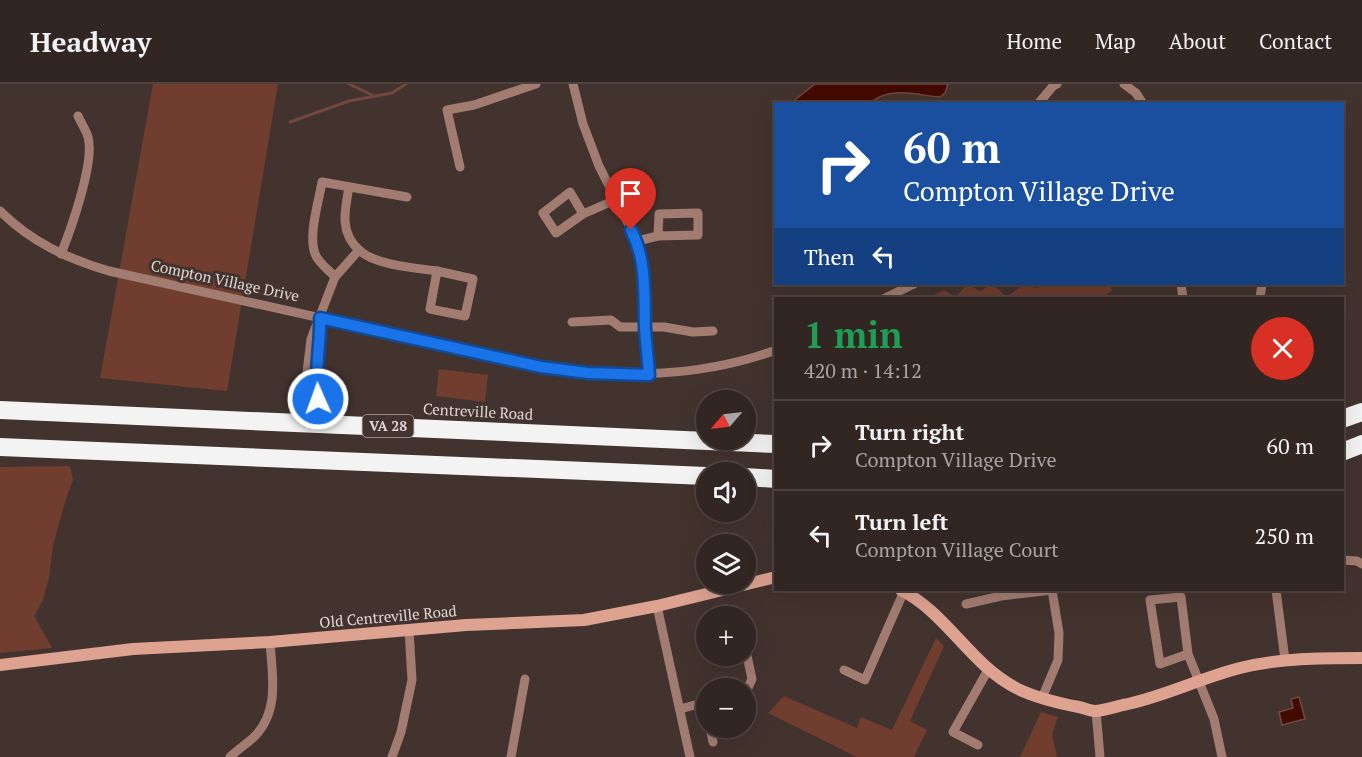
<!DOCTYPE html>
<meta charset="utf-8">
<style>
body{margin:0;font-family:"PT Serif",serif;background:#3d322f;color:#f1f3f6;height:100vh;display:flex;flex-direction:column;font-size:22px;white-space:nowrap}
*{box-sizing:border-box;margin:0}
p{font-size:20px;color:#a8a5a5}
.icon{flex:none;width:33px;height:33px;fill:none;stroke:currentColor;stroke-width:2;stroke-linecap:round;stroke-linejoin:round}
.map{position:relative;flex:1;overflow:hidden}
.side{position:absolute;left:774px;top:213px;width:570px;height:294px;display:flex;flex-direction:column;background:#322622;border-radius:0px;box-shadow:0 6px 24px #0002,0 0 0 2px #4d4340}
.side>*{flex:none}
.guide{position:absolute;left:774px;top:18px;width:570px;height:183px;border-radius:0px;box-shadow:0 6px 24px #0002,0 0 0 2px #4d4340;background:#1a4fa0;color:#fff;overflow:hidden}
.needle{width:39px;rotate:242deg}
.controls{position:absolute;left:696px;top:306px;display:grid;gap:12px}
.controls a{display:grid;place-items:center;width:60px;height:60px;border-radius:50%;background:#322622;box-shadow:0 6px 24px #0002,0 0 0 2px #4d4340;font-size:30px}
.pin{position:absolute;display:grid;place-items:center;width:51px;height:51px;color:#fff;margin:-62px -26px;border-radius:50% 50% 50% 0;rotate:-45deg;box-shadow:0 0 6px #0007}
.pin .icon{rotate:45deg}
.me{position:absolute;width:66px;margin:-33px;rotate:358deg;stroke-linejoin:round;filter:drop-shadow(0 0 4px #0008)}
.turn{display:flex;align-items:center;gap:21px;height:126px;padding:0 30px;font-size:27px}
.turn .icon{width:78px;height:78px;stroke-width:2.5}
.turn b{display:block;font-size:42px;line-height:51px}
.then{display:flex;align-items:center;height:57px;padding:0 30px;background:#0003;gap:12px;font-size:22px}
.round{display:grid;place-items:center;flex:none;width:63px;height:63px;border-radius:32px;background:#3d322f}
.headline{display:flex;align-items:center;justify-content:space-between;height:102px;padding:0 30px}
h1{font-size:36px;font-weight:600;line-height:45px;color:#1e9e55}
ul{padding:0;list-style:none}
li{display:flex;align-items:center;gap:18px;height:90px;padding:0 30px;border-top:2px solid #4d4340}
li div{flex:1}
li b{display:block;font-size:22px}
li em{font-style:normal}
header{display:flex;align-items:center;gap:36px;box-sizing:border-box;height:84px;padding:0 30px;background:#322622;border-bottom:2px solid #4d4340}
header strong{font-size:28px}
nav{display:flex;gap:33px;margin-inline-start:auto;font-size:21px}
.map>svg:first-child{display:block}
.green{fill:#703d2f}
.water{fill:#430a00;stroke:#72473f;stroke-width:1.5}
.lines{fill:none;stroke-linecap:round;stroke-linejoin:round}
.stream{stroke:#72473f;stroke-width:3}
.street{stroke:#a27c71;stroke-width:9}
.secondary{stroke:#dea291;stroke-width:12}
.highway{stroke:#f3f3f3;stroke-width:18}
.route-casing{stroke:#114b97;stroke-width:15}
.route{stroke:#1a73e8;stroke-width:10}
.labels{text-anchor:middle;stroke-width:6;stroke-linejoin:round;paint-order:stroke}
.shield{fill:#43332e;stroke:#b1a5a2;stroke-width:1.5}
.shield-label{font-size:14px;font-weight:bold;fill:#e0d6d3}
.street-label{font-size:15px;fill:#e0d6d3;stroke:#43332e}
</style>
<header>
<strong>Headway</strong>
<nav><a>Home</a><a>Map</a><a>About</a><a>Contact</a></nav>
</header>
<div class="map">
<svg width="1362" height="673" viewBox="0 0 1362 673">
<rect width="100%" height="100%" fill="#43332e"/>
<!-- green -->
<g class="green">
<path d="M153,0H278L227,307L100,294Z"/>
<path d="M967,200L980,207L992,200L1007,213L1024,200L1036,204L1054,200H1110L1112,207L1100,214H928L944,206L956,213Z"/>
<path d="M439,285L488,291L485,318L436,312Z"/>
<path d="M70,382L73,396L66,415L53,461L49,494L43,516L34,532L52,564L0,569V383Z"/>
<path d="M936,554L944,562L910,637L927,646L914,673H857L768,629L784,612L857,644L861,633L892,646Z"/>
<path d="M1041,628L1058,633L1052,650L1057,673H1020Z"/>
</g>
<!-- water -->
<g class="water">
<path d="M815,0H948L945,9L940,13C916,11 889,2 870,19H791Z"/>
<path d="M1299,613L1305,635L1282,641L1279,628L1293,624L1291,615Z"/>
</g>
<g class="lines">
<!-- stream -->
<g class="stream">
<path d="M349,0L374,12"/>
<path d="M290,38L349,17L392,9L406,0"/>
</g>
<!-- street -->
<g class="street">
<path d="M573,0L583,40L599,82L637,157L642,181L646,215L645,242L649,291"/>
<path d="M1124,0L1136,9L1143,20"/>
<path d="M1038,20L1053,2L1057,0"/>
<path d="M460,83L447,26L474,21L536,0"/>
<path d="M349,103C345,126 339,148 359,166"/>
<path d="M0,127C31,158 68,175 109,187L541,283C620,294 699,294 776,266"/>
<path d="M583,130L570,108L543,129L556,149L583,130L615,116"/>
<path d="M637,157L658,152L659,130L698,129V151L658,152"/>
<path d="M61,170C71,145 95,78 88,53C86,46 81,39 78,32"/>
<path d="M437,187L473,195L465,232L430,225Z"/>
<path d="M335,193L359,166C374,181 416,184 437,187"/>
<path d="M1181,200L1183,214"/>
<path d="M885,214L914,200"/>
<path d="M1260,214L1262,200"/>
<path d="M320,238L321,257L316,304L318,315L325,326L339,339"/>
<path d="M572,238L611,236L620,243H664L693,248L713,247"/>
<path d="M297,338L305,328L306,323L305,305L311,255L335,193C329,186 320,180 316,172C307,154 319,117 322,98L407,113"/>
<path d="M1342,476L1357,477L1362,480"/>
<path d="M1276,506L1285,576"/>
<path d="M966,520L1001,512L1052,506L1059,549L1058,576L1042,614"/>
<path d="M657,522L690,673"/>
<path d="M746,567L752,595L746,608"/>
<path d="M1188,570L1160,580L1150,516L1181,513L1188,570L1214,635L1222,673"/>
<path d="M844,586L865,596L904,507"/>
<path d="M680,625L706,618"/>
<path d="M1096,627L1100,673"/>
<path d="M710,644L713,658"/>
<path d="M978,661L953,648L988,586"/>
<path d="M230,673C238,665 247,660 255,652C280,626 272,590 270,558"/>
<path d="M392,673L401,648L412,596L409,546"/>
<path d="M511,673L525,595"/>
</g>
<!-- secondary -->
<g class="secondary">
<path d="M901,506C948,530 970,581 1018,605C1037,614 1058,619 1079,623C1084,624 1091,627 1096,627C1105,626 1115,623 1123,621C1164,613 1200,594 1240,584C1280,574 1321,574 1362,574"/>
<path d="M0,581L133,565L270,558L466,541L584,536L657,522L776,493"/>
</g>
<!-- highway -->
<g class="highway">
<path d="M0,326L776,360"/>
<path d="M1342,335L1362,328"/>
<path d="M0,363L706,392"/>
<path d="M1342,368L1362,360"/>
<path d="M746,393L776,395"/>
</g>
</g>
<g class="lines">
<defs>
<path id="route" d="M318,315C314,288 321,261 320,234L541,283L588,289L649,291C648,275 646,259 645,244C644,210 647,177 631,146"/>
</defs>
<!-- route casing -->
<use href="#route" class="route-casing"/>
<!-- route -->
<use href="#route" class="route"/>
</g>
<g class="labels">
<!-- shield labels -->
<rect class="shield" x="362.5" y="331" width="51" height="22" rx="4.5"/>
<g class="shield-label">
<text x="388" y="347">VA 28</text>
</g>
<!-- street labels -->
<g class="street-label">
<text transform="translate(225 197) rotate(12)" y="5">Compton Village Drive</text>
<text transform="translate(478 328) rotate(3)" y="5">Centreville Road</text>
<text transform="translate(388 533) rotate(-5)" y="5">Old Centreville Road</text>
</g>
</g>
</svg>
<div class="controls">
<a><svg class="needle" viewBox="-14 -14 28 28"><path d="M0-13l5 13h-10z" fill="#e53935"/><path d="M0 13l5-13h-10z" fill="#a8a5a5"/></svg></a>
<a><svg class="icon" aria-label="sound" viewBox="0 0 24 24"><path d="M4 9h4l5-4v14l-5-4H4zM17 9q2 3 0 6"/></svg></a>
<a><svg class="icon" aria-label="layers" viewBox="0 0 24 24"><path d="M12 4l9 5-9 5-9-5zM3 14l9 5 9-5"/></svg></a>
<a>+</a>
<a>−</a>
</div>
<div class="pin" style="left:631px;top:146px;background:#d93025"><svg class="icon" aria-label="arrive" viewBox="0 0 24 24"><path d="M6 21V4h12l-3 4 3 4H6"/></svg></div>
<svg class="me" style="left:318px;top:315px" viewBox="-20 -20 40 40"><circle r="17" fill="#1a73e8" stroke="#fff" stroke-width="3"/><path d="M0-11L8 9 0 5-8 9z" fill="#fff"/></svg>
<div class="guide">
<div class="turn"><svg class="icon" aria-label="right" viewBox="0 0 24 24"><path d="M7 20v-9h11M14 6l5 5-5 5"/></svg><div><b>60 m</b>Compton Village Drive</div></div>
<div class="then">Then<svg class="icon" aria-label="left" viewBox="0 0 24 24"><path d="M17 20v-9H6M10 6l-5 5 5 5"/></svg></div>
</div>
<section class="side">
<div class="headline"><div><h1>1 min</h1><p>420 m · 14:12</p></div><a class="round" style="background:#d93025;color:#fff"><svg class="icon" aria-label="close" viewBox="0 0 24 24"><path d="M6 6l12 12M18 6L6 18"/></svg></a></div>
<ul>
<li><svg class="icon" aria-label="right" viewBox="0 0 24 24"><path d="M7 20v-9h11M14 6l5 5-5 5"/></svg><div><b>Turn right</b><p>Compton Village Drive</p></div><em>60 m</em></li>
<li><svg class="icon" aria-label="left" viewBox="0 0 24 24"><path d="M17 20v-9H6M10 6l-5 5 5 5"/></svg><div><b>Turn left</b><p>Compton Village Court</p></div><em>250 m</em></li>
</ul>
</section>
</div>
